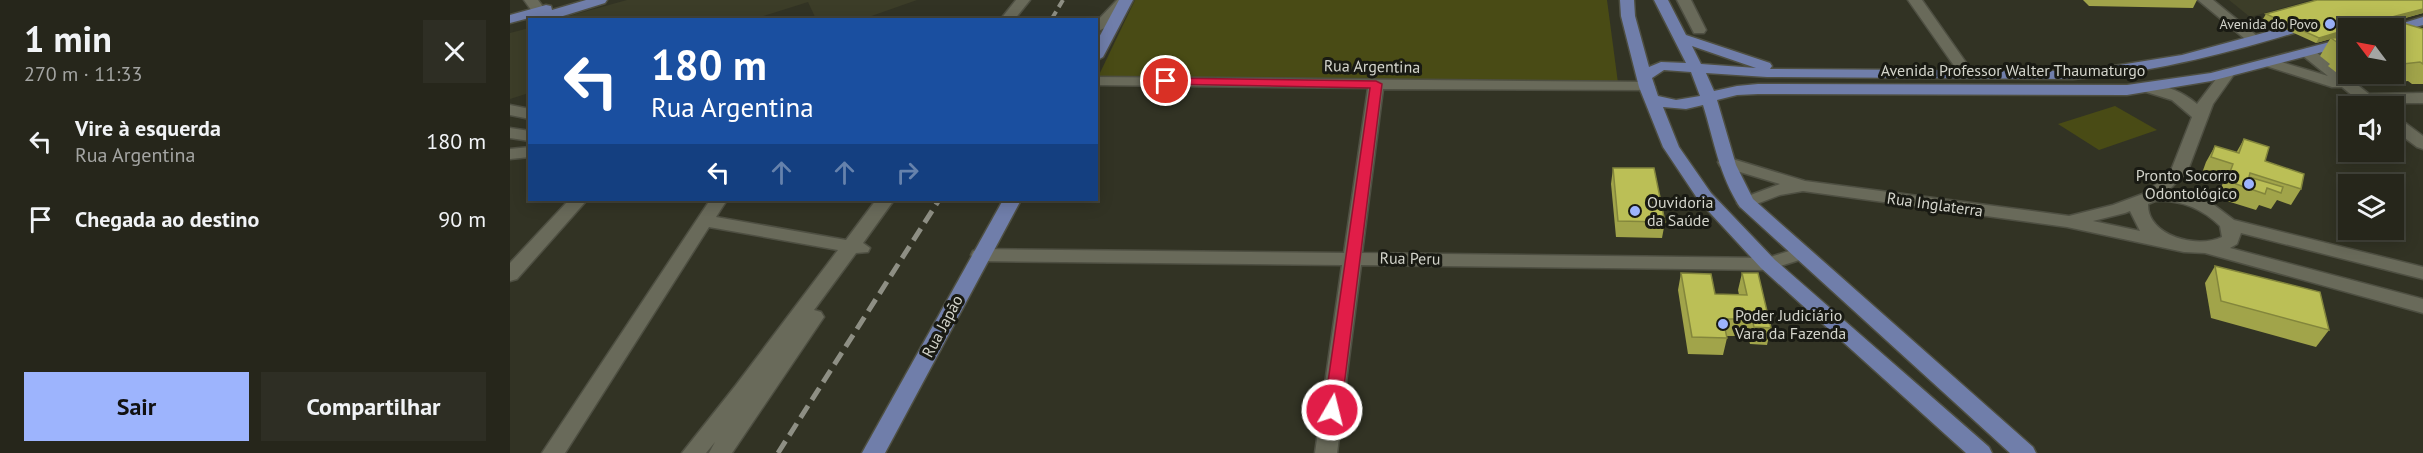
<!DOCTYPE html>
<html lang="pt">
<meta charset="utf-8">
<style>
body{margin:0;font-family:"PT Sans",sans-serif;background:#2e2e24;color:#f1f3f6;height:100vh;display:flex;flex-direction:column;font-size:22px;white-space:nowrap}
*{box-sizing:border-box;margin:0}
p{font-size:20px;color:#a4a5a3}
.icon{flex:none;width:33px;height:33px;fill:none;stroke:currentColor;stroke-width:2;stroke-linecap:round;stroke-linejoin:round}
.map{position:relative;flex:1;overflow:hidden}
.details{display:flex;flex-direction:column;background:#26261b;width:510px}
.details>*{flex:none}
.guide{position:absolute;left:18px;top:18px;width:570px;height:183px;border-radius:0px;box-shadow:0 3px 15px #0003,0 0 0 2px #42433a;background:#1a4fa0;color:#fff;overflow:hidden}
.needle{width:39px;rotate:302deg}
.buttons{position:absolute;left:1828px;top:18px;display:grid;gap:12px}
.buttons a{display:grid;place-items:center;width:66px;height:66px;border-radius:0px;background:#26261b;box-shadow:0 3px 15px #0003,0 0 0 2px #42433a;font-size:30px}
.pin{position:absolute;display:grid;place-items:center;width:51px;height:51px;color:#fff;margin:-26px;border:3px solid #fff;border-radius:50%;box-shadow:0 2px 6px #0007}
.me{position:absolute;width:66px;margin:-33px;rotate:8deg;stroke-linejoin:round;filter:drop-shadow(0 0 4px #0008)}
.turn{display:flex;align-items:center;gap:21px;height:126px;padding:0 24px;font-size:27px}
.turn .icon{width:78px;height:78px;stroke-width:2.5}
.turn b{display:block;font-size:42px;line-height:51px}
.lanes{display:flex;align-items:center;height:57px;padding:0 24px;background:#0003;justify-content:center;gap:30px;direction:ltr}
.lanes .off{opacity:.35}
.round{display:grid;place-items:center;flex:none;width:63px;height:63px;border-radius:0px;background:#2e2e24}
.head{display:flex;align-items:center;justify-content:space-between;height:102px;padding:0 24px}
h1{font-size:36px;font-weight:600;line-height:45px}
.cta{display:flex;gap:12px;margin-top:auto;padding:12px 24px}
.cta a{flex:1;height:69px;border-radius:0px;background:#9db4fd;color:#111;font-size:24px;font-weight:600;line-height:69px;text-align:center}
.cta a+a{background:#2e2e24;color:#f1f3f6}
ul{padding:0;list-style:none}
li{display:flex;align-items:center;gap:18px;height:78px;padding:0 24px}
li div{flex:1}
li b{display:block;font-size:22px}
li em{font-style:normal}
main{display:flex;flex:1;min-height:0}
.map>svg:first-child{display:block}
.built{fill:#3c3d28}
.green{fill:#494b15}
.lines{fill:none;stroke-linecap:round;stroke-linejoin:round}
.minor-casing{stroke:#4e4f42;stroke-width:3}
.major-casing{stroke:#4e4f42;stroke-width:3}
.minor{fill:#696a5a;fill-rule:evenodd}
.major{fill:#707eaa;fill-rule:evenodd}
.rail-far1{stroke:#8e8f84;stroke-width:4;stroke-dasharray:10 5;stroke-linecap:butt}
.rail{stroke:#8e8f84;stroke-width:5;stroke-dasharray:14 7;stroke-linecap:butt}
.wall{fill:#a1a44a;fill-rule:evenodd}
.shaded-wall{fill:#83863c}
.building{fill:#bbbf56;stroke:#83863c;stroke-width:1.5}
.route{fill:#e11d48;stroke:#92132f;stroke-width:1.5}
.poi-dot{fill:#9db4fd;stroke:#191a13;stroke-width:2}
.labels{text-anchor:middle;stroke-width:6;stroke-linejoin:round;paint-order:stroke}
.far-poi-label{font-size:14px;fill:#d3d4cb;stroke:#191a13;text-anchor:end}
.street-label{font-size:16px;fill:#d3d4cb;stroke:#191a13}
.poi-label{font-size:16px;fill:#d3d4cb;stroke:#191a13;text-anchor:start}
</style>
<main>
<section class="details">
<div class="head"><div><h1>1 min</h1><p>270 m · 11:33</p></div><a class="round"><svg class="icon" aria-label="close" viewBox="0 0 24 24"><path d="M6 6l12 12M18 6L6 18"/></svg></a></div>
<ul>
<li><svg class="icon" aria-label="left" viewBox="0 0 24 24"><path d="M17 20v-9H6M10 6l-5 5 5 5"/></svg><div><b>Vire à esquerda</b><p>Rua Argentina</p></div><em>180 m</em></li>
<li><svg class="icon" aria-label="arrive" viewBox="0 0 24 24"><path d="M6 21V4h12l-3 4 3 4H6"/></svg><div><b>Chegada ao destino</b></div><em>90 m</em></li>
</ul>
<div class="cta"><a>Sair</a><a>Compartilhar</a></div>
</section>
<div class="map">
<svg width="1913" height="453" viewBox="0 0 1913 453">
<rect width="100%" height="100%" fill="#323324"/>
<!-- built -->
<g class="built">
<path d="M117,0H407L353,19H309L305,17L298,2L244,19H48Z"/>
<path d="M1719,0H1801L1740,17Z"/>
<path d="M19,28V93L0,99V33Z"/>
</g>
<!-- green -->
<g class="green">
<path d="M625,0H1097L1108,83L588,77Z"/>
<path d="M1605,106L1647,130L1589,150L1548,124Z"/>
</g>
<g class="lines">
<defs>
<g id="minor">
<path d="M14,0H28L36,11L34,14H24Z"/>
<path d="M506,0H520L504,20H490Z"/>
<path d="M607,0H621L601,25L586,32V22Z"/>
<path d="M1167,0H1181L1196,30L1194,33H1184Z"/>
<path d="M1398,0H1412L1464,74L1462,77H1452Z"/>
<path d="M1688,0H1703L1752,40L1745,44L1740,43Z"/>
<path d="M1797,48L1802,49L1859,94L1913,93V103H1870L1871,106H1855L1832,87H1822L1756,66L1754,63L1761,59L1818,76L1792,55L1790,52Z"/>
<path d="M1718,69L1725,73L1703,104L1678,170L1659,190L1700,202L1724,220L1913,267V279L1731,233L1727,244L1720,248L1913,299V313L1695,253L1674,252L1557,227L1293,191L1270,195L1236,208L1230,207L1227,203L1230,199L1270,184L1210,166L1208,162L1216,157L1295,181L1559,216L1603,205L1638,192L1662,168L1682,117L1662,100L1633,91L1630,88L1633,85C1649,81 1675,93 1687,104L1713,70ZM1645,201C1670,199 1693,209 1710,226L1712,237C1687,249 1637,236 1638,204ZM1620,211L1630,231L1583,221L1615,213Z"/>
<path d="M586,77L1137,82L1142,84L1145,87L1142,90L873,89L852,253L1257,258L1292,247L1299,249L1301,253L1299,257L1258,270L851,265L827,453H805L832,265L470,261L463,259L461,255L463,251L470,249L834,253L858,88L586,85Z"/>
<path d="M0,105L20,109V119L0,115Z"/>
<path d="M1884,117L1890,119L1913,136V149L1907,147L1884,130Z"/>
<path d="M0,128L20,131V141L0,138Z"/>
<path d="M20,147V157L0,159V149Z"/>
<path d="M59,200H77L7,279L0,281V263Z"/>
<path d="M200,200H217L206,217L336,240L366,200H384L353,243L360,248L358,252L346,253L304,310L311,312L314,317L222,453H199L205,442L196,453H172L226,385L328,250L199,227L55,453H32Z"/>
</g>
<g id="major">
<path d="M76,0H97L95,3L40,20H20V23L19,18L0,23V15L36,5L41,6L42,10Z"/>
<path d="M609,0H623L593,57L586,61V43Z"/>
<path d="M1110,0H1124L1125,16L1139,67L1151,62L1176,63L1144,0H1158L1176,35L1260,63L1262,66L1260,69L1563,71L1591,68L1672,55L1779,26L1786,30L1784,33C1711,55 1639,73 1563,79L1257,77L1196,73L1204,91L1227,86L1248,84L1617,85L1701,73L1839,37V45L1701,81L1617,95L1248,94L1227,95L1207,100L1226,165L1243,199L1523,447L1526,453H1500L1230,207C1209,175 1204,140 1193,105L1176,109L1153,107L1169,147L1201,193L1265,260L1479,447L1482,453H1456L1251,268L1189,201L1153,147L1129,87L1111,16ZM1182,46L1246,68L1191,64ZM1154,70L1181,72L1190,96L1166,100L1148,96L1142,78Z"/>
<path d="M1913,17V25L1884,33V28H1877Z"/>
<path d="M493,200H511L375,453H352Z"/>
</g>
</defs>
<!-- minor casing -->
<use href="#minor" class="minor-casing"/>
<!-- major casing -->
<use href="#major" class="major-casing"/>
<!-- minor -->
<use href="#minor" class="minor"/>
<!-- major -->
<use href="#major" class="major"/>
<!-- rail-far1 -->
<path class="rail-far1" d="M541,20L553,0"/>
<!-- rail -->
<path class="rail" d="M268,453L429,200"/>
</g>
<!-- wall -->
<g class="wall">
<path d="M1573,0H1687L1683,8L1579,6Z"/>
<path d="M1913,13L1874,24L1913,29V84H1902L1898,81L1844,86L1818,66L1820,64L1810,56L1820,39L1806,43L1753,19L1756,14ZM1866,26L1864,28H1884V74H1839V37L1824,38L1839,34V28Z"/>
<path d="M1734,139L1755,161L1791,189L1781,205L1767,200L1761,209L1749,205L1746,210L1717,201L1720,191L1711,188L1714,180L1692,173L1696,162L1705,146L1726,153Z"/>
<path d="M1103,168L1155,222L1152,238L1106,237L1101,184Z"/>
<path d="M1705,266L1819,330L1806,347L1701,318L1695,283Z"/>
<path d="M1171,273L1205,294L1229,295L1228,290L1232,273L1261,328L1257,345L1240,344L1238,336H1216L1217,338L1213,355L1178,354L1168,290Z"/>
</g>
<!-- shaded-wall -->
<g class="shaded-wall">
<path d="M1913,9V13L1857,28H1842Z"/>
<path d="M1839,29V34L1806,43L1809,38Z"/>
</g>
<!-- building -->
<g class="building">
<path d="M1807,0H1913V9L1839,28V29L1809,38L1756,14Z"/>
<path d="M1890,22L1913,29V64L1910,62L1884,65V28H1866L1867,25Z"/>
<path d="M1839,37V55L1829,48L1834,47L1821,38Z"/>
<path d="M1734,139L1759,147L1755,161L1794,174L1791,189L1740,173L1739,177L1773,187L1771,193L1757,188L1755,194L1726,184L1729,175L1720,172L1723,164L1701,157L1705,146L1729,153Z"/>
<path d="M1103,168H1144L1155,222L1108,221Z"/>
<path d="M1705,266L1810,292L1819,330L1711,301Z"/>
<path d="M1171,273L1201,274L1205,294L1237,295L1232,273H1248L1261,328L1244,327L1242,319H1213L1217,338L1182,337Z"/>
</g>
<!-- route -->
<path class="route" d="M656,78L866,81L872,84L831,410L828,414L822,416L816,414L814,410L860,88L652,84L651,81Z"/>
<!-- markers -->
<g class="poi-dot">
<circle cx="1820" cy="24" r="6"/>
<circle cx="1739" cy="184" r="6"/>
<circle cx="1125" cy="211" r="6"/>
<circle cx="1213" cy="324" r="6"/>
</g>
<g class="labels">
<!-- far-poi labels -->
<g class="far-poi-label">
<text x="1808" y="29">Avenida do Povo</text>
</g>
<!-- street labels -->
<g class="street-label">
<text transform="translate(862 66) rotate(1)" y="6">Rua Argentina</text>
<text x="1503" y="76">Avenida Professor Walter Thaumaturgo</text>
<text transform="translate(1425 204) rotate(8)" y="6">Rua Inglaterra</text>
<text transform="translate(900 258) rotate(1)" y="6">Rua Peru</text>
<text transform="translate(432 326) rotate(-62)" y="6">Rua Japão</text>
</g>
<!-- poi labels -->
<g class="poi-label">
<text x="1727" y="181" text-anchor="end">Pronto Socorro<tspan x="1727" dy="18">Odontológico</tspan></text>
<text x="1137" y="208">Ouvidoria<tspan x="1137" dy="18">da Saúde</tspan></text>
<text x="1225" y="321">Poder Judiciário<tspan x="1225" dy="18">Vara da Fazenda</tspan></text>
</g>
</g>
</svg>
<div class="buttons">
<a><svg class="needle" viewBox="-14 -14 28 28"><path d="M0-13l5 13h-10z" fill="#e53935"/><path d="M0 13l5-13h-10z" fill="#a4a5a3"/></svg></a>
<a><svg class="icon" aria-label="sound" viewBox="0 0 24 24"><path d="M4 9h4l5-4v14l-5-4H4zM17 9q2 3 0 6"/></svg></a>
<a><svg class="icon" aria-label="layers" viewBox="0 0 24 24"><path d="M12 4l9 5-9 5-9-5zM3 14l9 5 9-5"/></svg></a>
</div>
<div class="pin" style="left:656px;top:81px;background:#d93025"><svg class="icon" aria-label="arrive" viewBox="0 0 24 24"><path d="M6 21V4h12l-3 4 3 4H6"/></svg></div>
<svg class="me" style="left:822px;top:410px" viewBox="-20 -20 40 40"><circle r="17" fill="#e11d48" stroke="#fff" stroke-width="3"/><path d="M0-11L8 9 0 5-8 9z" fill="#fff"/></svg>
<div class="guide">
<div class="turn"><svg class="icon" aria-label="left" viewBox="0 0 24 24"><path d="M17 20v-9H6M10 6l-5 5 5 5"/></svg><div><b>180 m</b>Rua Argentina</div></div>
<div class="lanes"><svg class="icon" aria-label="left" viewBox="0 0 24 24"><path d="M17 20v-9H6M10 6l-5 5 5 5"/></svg><svg class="icon off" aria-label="ahead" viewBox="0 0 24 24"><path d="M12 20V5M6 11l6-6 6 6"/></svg><svg class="icon off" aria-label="ahead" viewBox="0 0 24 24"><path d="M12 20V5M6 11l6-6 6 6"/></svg><svg class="icon off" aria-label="right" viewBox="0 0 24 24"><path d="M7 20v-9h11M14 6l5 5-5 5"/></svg></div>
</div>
</div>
</main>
